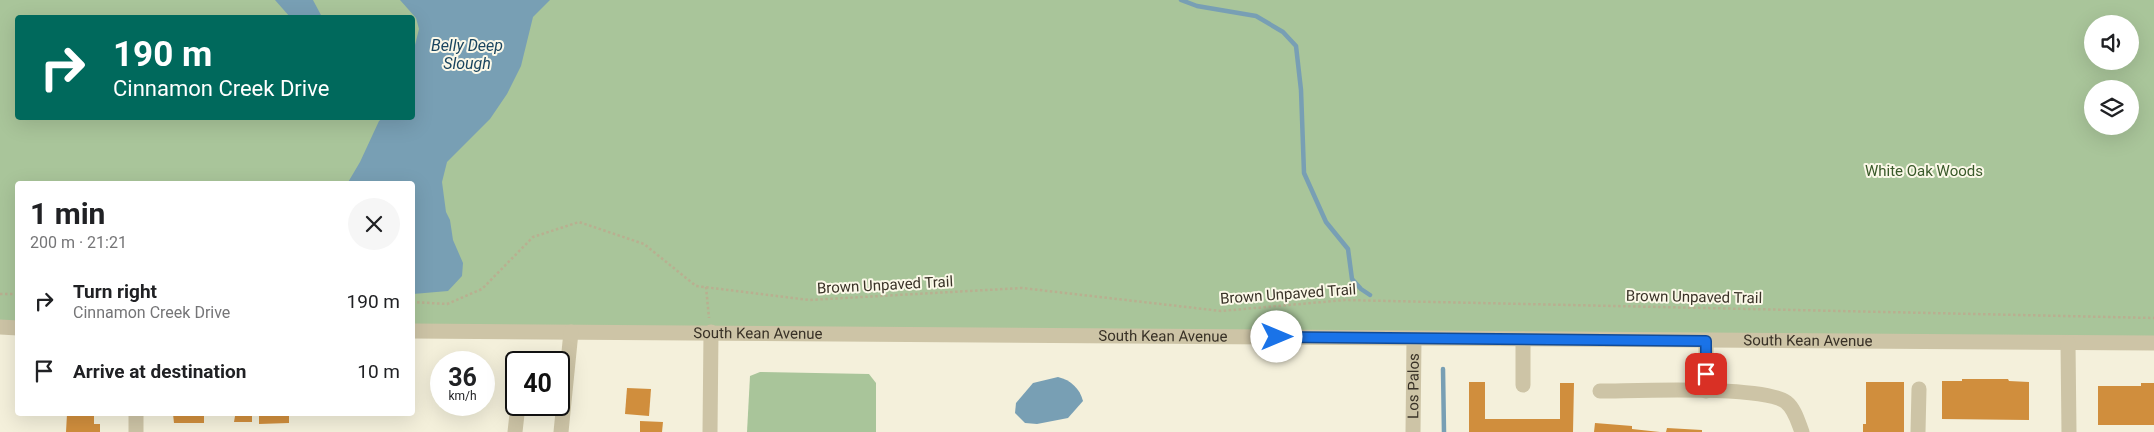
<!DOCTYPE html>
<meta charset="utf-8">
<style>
body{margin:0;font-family:Roboto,sans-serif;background:#f6f6f6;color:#202124;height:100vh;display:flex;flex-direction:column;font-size:19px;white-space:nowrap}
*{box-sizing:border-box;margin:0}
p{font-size:16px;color:#757577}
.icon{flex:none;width:28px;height:28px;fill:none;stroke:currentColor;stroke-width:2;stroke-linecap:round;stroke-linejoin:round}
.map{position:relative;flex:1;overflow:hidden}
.side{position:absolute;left:15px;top:181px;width:400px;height:235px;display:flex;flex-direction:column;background:#fff;border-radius:5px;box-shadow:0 5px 20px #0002}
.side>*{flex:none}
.hud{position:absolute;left:15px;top:15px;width:400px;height:105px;border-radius:5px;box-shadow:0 5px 20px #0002;background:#00695c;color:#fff;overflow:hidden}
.tools{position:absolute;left:2084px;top:15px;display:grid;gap:10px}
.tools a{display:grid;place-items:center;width:55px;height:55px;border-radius:50%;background:#fff;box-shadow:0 5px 20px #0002;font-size:25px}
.speed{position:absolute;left:430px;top:351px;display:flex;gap:10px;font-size:25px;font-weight:700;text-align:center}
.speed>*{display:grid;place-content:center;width:65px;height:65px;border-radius:50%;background:#fff;box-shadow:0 5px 20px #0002;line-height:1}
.speed small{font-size:12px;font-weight:400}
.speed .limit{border:2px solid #111;border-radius:8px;background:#fff;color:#111}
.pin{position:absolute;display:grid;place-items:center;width:42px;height:42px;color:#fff;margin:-21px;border-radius:10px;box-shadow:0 2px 8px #0006}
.me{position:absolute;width:55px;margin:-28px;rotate:90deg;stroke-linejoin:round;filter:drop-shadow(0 0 4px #0008)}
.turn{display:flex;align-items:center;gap:18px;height:105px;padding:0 15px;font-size:22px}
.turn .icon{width:65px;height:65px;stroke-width:2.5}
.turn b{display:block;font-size:35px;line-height:42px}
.round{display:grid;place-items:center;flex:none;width:52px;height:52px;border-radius:26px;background:#f6f6f6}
.head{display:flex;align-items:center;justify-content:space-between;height:85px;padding:0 15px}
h1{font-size:30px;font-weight:700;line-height:38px}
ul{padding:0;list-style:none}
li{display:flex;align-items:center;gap:15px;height:70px;padding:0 15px}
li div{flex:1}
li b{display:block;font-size:19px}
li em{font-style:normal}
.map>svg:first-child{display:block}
.green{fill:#a9c59a;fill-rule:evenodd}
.water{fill:#789fb4}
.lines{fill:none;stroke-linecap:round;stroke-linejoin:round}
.stream{stroke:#789fb4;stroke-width:4.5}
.building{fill:#d08e3d}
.path{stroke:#b9af90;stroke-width:2.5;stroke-dasharray:2.5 2.5;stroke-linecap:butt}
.minor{stroke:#cdc4a6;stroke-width:15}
.route-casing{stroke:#114b97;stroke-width:12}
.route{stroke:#1a73e8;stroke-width:9}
.labels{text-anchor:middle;stroke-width:4;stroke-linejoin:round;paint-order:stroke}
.park-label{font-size:15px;fill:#395929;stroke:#fbf8e8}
.street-label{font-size:15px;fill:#393227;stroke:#fbf8e8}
.water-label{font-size:16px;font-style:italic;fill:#19445e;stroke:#fbf8e8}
</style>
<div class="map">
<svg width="2154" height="432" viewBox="0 0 2154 432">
<rect width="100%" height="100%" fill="#f4f0db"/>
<!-- green -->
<g class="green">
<path d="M0,0H2154V345L413,329L412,184H18L17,323L0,322ZM18,18H412V118H18ZM2092,24H2130V61H2092ZM2092,89H2130V126H2092Z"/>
<path d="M760,372L869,374L876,383V432H747L750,376Z"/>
</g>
<!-- water -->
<g class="water">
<path d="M275,0H313L322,17H290Z"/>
<path d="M400,0H550L533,17L521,66L507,94L490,119L447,162L442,182L446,212L450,220L453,240L463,263L462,276L448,291L413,294L412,184H347L360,162L379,121L383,118H412L413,53L419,29L416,18Z"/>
<path d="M1058,377C1071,380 1080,389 1083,401L1068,418L1037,424L1025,423L1015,413L1016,403L1033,383Z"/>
</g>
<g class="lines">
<!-- stream -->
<g class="stream">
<path d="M1181,0L1197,6L1256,16L1283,32L1296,46L1301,90L1304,173L1326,222L1348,249L1352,279L1361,289L1370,295"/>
<path d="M1443,369L1444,432"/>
</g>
</g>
<!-- building -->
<g class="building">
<path d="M1962,379H2008L2009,381L2029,382V420L1942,419V381H1962Z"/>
<path d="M1469,382H1485V419H1560V383H1574L1573,432H1469Z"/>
<path d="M1866,382H1904V432H1863V424H1866Z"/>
<path d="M2141,383H2154V425H2098V386H2141Z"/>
<path d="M627,388L651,389L649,416L625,414Z"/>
<path d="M67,414H94V424H100V432H66Z"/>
<path d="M173,414H204V423H174Z"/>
<path d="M215,414H252V422H234L235,416H215Z"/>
<path d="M259,414H289V423L259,424Z"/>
<path d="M640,421L663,422L662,432H640Z"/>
<path d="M1595,423L1632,426V429L1660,432H1594Z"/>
<path d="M1667,428L1702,430V432H1666Z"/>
</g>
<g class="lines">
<!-- path -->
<g class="path">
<path d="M706,287L709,318"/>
<path d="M0,294H18"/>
<path d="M412,302L447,304L482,289L533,237L579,222L644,244L696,286L809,300L1022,288L1221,311L1345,300L2154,318"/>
</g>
<!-- minor -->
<g class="minor">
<path d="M0,327L18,328"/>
<path id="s1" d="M412,331L2154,343"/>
<path d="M2068,343L2069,432"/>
<path d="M1523,385V339"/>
<path d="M1600,391C1634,391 1763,385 1786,402C1795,409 1798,422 1802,432"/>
<path d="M1706,391V341"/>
<path d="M136,432V414"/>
<path d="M515,432L518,405"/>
<path d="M561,432L571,332"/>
<path d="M710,432L711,332"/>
<path id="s2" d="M1413,432L1414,339"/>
<path d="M1918,432L1919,389"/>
</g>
</g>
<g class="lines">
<defs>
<path id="route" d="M1277,337L1706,341V374"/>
</defs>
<!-- route casing -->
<use href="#route" class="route-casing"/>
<!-- route -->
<use href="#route" class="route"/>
</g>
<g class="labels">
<!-- park labels -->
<g class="park-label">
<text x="1924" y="176">White Oak Woods</text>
</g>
<!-- street labels -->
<g class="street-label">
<text transform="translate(885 285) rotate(-3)" y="5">Brown Unpaved Trail</text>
<text transform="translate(1288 294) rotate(-4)" y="5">Brown Unpaved Trail</text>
<text transform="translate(1694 297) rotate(1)" y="5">Brown Unpaved Trail</text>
<text dy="5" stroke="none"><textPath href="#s1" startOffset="346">South Kean Avenue</textPath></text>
<text dy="5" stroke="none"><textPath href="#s1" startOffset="751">South Kean Avenue</textPath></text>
<text dy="5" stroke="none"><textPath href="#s1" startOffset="1396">South Kean Avenue</textPath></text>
<text dy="5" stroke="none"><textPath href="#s2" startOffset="46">Los Palos</textPath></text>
</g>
<!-- water labels -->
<g class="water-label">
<text x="467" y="51">Belly Deep<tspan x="467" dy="18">Slough</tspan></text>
</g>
</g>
</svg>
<div class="tools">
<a><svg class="icon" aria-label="sound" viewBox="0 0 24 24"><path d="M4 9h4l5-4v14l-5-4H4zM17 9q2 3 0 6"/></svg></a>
<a><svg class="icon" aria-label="layers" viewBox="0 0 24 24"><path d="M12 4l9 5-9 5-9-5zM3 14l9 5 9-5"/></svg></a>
</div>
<div class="speed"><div>36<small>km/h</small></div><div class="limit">40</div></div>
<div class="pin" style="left:1706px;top:374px;background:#d93025"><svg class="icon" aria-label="arrive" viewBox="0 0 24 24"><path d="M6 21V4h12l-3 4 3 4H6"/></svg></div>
<svg class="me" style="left:1277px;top:337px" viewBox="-20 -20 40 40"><circle r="19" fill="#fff"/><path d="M0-13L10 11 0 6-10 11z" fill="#1a73e8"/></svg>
<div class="hud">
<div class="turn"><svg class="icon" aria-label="right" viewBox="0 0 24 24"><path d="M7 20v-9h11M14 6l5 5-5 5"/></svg><div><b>190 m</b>Cinnamon Creek Drive</div></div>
</div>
<section class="side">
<div class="head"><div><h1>1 min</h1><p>200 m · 21:21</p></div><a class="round"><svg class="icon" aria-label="close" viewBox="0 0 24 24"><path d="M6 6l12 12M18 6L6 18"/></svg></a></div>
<ul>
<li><svg class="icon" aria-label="right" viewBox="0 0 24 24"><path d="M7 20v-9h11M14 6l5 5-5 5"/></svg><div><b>Turn right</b><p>Cinnamon Creek Drive</p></div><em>190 m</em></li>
<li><svg class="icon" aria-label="arrive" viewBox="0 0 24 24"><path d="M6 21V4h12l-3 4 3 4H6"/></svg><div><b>Arrive at destination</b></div><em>10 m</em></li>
</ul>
</section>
</div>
